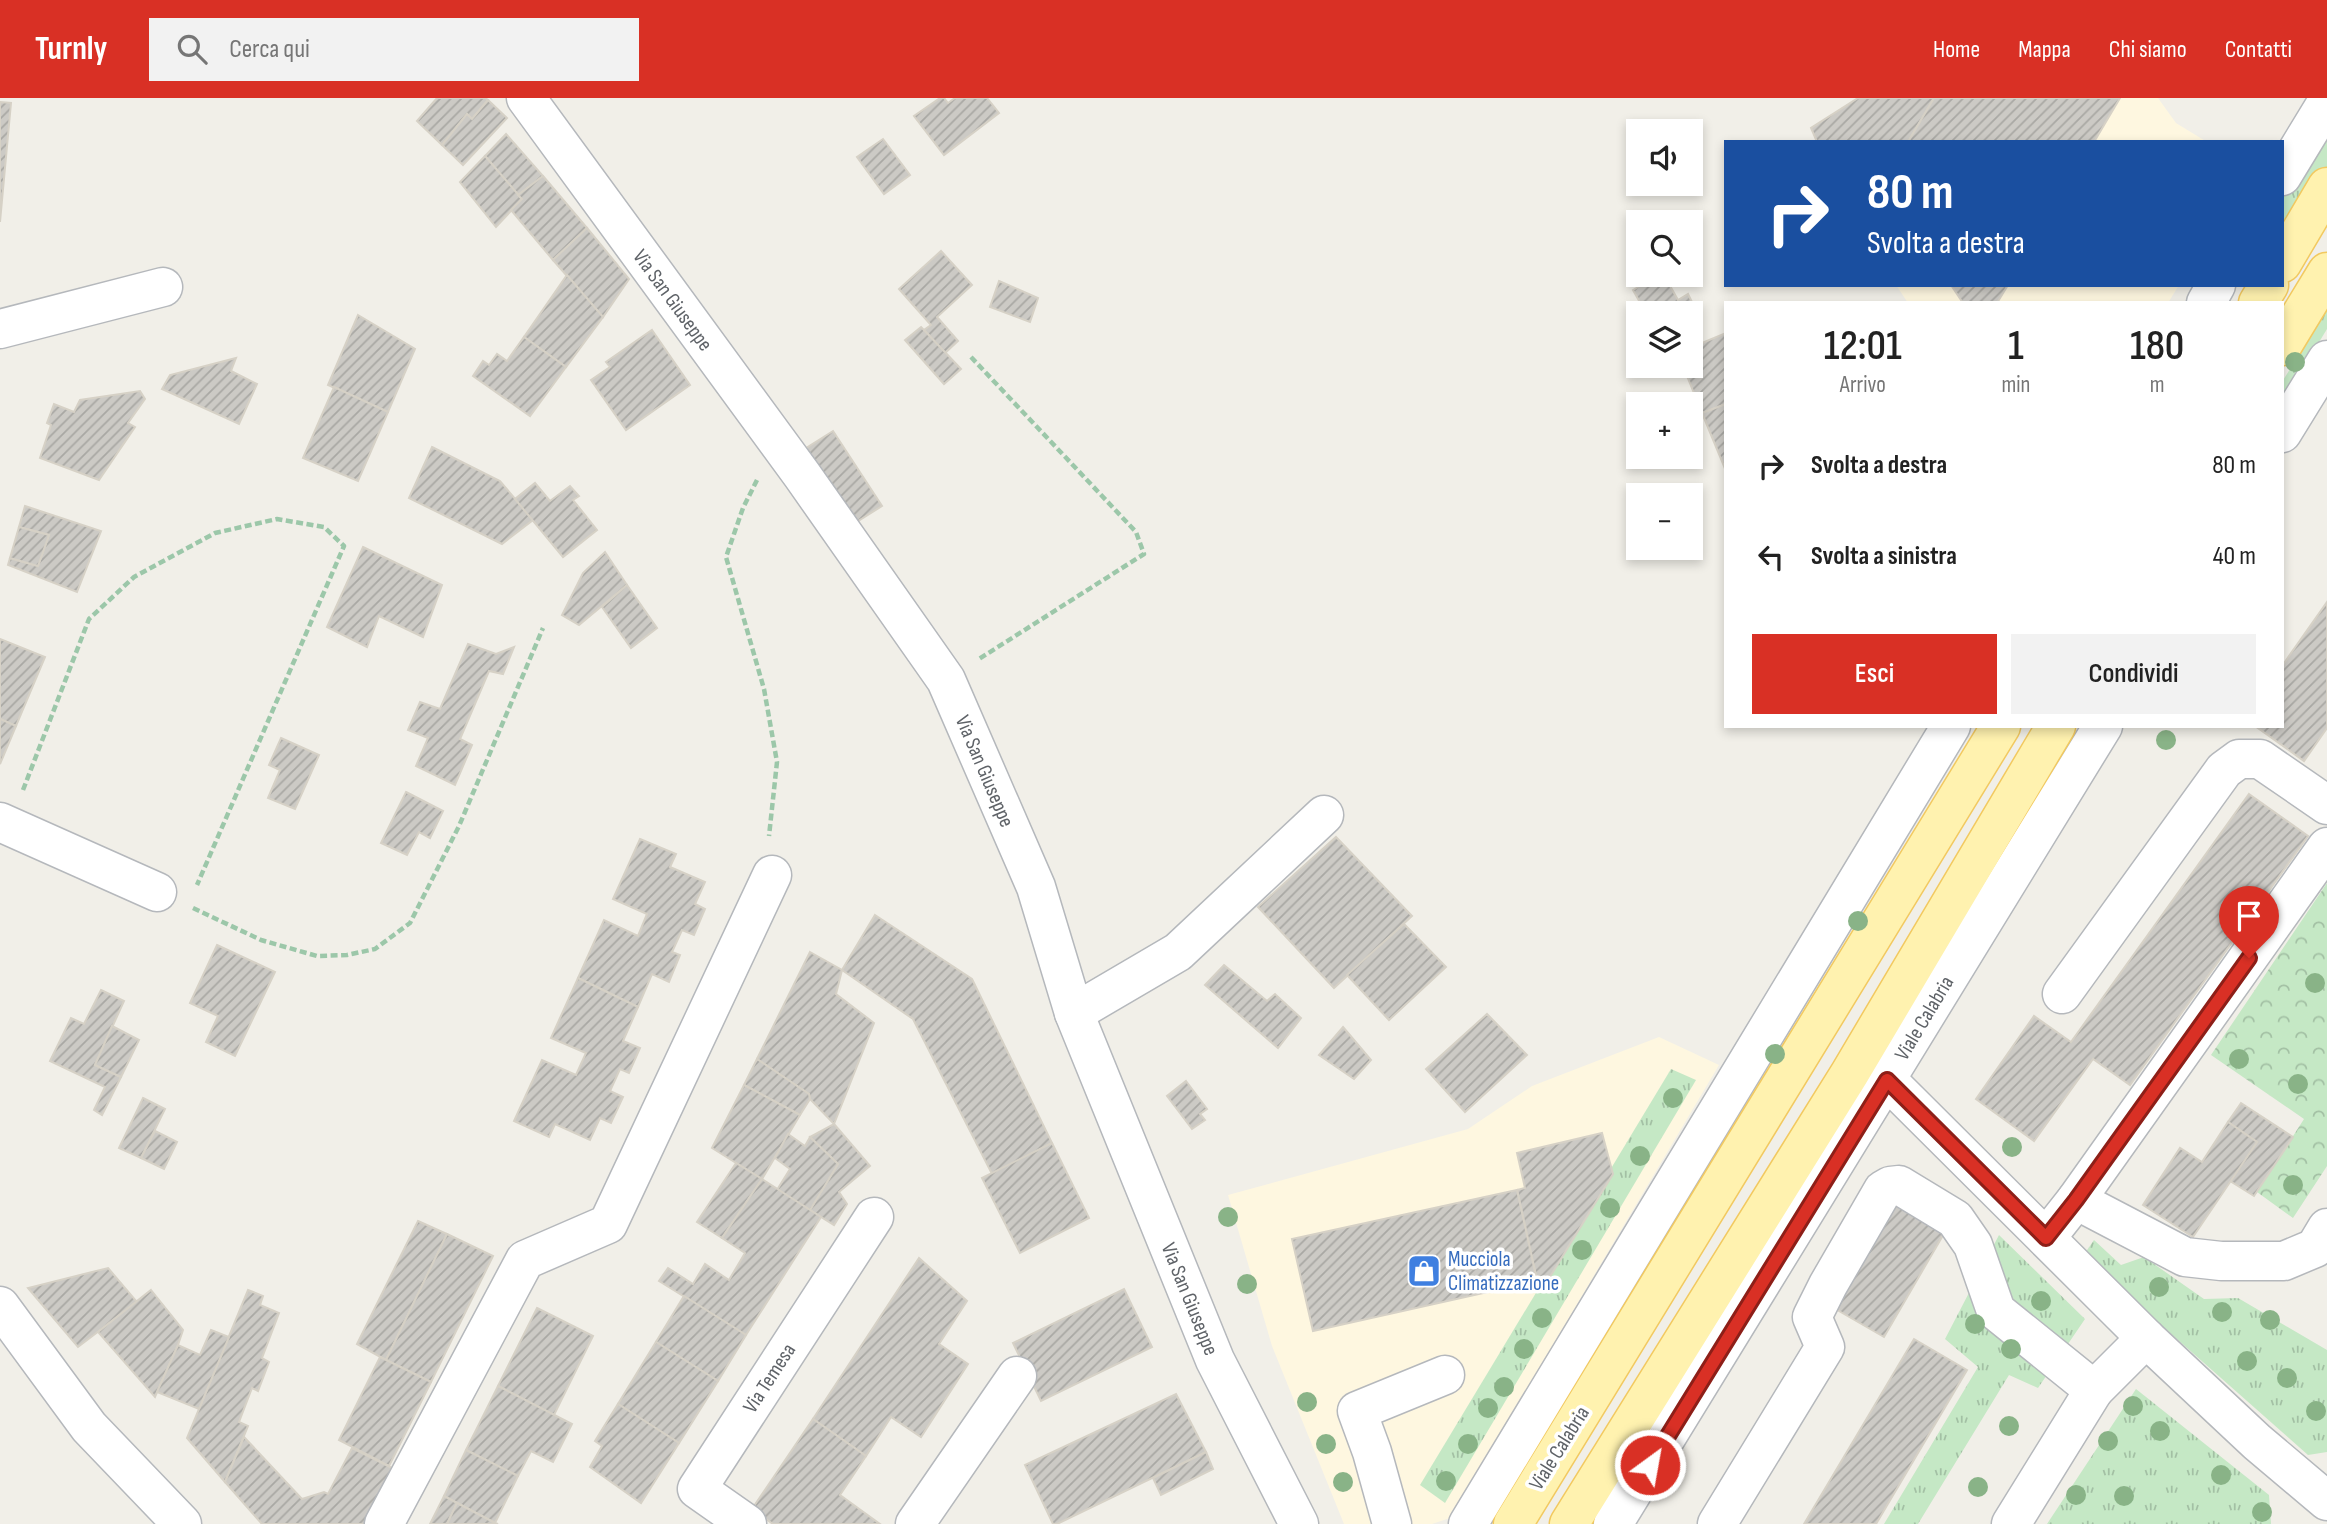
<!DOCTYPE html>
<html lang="it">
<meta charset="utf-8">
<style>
body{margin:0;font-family:"Sofia Sans Condensed",sans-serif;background:#f2f2f2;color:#222;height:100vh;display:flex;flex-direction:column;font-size:26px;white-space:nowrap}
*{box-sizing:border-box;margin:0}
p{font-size:23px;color:#767676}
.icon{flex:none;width:38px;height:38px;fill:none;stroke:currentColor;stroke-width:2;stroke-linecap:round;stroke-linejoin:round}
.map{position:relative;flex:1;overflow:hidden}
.sheet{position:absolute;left:1724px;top:203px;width:560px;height:427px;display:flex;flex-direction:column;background:#fff;border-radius:0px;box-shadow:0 4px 10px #0003}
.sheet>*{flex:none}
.guide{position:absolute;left:1724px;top:42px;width:560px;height:147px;border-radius:0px;box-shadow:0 4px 10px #0003;background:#1a4fa0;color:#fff;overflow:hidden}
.controls{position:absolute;left:1626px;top:21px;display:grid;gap:14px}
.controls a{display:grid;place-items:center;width:77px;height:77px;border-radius:0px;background:#fff;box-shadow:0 4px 10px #0003;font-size:35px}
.pin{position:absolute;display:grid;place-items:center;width:60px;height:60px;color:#fff;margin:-72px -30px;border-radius:50% 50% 50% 0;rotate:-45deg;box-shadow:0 0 7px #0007}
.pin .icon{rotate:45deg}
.me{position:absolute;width:77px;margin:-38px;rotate:32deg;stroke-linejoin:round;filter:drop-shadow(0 0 5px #0008)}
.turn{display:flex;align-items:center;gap:24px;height:147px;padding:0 28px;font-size:32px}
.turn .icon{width:91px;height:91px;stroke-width:2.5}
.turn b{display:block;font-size:49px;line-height:60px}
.eta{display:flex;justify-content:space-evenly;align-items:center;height:119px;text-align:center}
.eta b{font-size:42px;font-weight:600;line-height:49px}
.action{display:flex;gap:14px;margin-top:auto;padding:14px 28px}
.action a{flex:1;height:80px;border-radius:0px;background:#d93025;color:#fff;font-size:28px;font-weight:600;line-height:80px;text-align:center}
.action a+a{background:#f2f2f2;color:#222}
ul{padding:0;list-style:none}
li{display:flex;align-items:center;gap:21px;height:91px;padding:0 28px}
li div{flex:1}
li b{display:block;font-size:26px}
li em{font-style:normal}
header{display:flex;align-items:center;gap:42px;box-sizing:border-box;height:98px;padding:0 35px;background:#d93025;color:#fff}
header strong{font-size:33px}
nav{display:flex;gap:38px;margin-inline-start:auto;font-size:24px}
.search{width:490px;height:63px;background:#f2f2f2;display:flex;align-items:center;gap:18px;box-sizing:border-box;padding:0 24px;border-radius:0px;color:#767676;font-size:26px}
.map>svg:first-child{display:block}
.commercial{fill:#fef7e0}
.grass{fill:url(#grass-tufts)}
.park{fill:url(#park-crowns)}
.building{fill:url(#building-hatch);stroke:#d6d1c6;stroke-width:2}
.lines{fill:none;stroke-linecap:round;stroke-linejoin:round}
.minor-casing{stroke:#b5b8bc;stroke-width:41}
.major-casing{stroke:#f2c960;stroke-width:41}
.path{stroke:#9cc7a9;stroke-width:4.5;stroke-dasharray:7 3.5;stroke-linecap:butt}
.minor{stroke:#fff;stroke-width:38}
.major{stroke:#fff2af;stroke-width:38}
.tree{fill:#89b387}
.route-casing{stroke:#8d1f18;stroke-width:18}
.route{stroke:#d93025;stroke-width:12}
.labels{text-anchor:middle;stroke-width:7;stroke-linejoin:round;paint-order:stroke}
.street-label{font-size:21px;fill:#5f6368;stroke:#fff}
.shop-label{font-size:21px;fill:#366cbe;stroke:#fff;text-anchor:start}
</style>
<header>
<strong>Turnly</strong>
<div class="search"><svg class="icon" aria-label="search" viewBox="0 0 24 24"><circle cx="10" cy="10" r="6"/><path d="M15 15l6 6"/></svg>Cerca qui</div>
<nav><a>Home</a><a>Mappa</a><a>Chi siamo</a><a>Contatti</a></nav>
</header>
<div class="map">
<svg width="2327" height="1426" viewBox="0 0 2327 1426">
<defs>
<pattern id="grass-tufts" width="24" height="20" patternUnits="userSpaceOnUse" patternTransform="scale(1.75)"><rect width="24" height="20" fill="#c5e8c5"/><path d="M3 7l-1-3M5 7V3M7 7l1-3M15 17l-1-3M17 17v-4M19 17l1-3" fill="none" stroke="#a3c0a4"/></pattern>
<pattern id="park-crowns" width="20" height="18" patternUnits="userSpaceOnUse" patternTransform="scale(1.75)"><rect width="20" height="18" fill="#c5e8c5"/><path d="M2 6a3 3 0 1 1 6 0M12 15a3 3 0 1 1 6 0" fill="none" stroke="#a3c0a4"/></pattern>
<pattern id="building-hatch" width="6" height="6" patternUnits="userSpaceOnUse" patternTransform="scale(1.75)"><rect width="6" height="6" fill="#cccac5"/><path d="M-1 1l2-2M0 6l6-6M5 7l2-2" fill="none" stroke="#a9a8a4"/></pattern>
</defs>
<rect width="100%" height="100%" fill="#f1efe8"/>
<!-- commercial -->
<g class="commercial">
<path d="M1858,0H2158L2176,25L2207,44H1817L1811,30Z"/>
<path d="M1896,187H2179L2168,205H1908Z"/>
<path d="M1659,939L1719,967L1450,1420L1432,1426H1344L1272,1248L1228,1097L1468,1031L1532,988Z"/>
</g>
<!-- grass -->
<g class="grass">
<path d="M2327,29V69L2282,144V101Z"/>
<path d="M2327,211V231L2282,305V284Z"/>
<path d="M1671,971L1696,982L1445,1405L1420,1387Z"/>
<path d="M1999,1137L2085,1221L2038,1290L2009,1277L1918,1426H1884L1978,1269L1945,1241Z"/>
<path d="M2094,1142L2121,1167L2144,1159L2204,1201L2238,1200L2327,1252V1354L2308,1357L2083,1158Z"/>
<path d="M2136,1291L2269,1397L2271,1426H2047Z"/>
</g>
<!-- park -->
<path class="park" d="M2327,785V1068L2293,1120L2257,1094L2304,1021L2211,957Z"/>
<!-- building -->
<g class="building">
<path d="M437,0H485L488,2L472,21L467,16L442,47L417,23Z"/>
<path d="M940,0H944L948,5L955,0H987L999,15L944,57L914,18Z"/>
<path d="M1858,0H1934L1908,44H1817L1811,30Z"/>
<path d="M1934,0H2120L2094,44H1908Z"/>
<path d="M488,2L507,20L463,67L442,47L467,16L472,21Z"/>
<path d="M0,4L11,5L0,124Z"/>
<path d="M506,36L543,78L518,97L485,58Z"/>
<path d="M883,41L910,77L884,96L857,59Z"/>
<path d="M485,58L522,101L496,129L460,84Z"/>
<path d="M543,78L587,130L553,162L511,112L522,101L518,97Z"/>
<path d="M587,130L629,181L603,219L553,162Z"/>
<path d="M941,153L972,187L937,219L958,243L945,255L924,232L931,227L899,191Z"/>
<path d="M567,177L603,219L566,269L524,239Z"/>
<path d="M1659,177H1664L1678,202L1688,196L1694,208L1685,213L1686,215H1646L1633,192Z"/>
<path d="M999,183L1038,200L1030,224L990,209Z"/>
<path d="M1951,187H2008L1997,205H1963Z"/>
<path d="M358,217L415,251L388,314L328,287Z"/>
<path d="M921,229L961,271L944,286L905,242Z"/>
<path d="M652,232L690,287L626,332L591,282L610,269L606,264Z"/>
<path d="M1726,235V306L1702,315L1683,268H1690V250Z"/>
<path d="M524,239L566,269L530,318L473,278L483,263L489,267L497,256L507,263Z"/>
<path d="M236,260L231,273L257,286L239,326L162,291L170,277Z"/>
<path d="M334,289L388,314L358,383L303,360Z"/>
<path d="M140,293L145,301L128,325L135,329L99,382L40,360L51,327L47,325L54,306L74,314L80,302Z"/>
<path d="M1726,306V373L1702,315Z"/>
<path d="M833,333L882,408L844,432L795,357Z"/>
<path d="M432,349L500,383L533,422L502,446L409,400Z"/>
<path d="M535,385L550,403L570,388L579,398L573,402L597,432L563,459L515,401Z"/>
<path d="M25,408L101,433L77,494L8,467L10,460L38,468L49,437L19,429Z"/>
<path d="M19,429L49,437L38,468L10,460Z"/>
<path d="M363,449L442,487L423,539L379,518L367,549L327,529Z"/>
<path d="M605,454L627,487L579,527L562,517L583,475Z"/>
<path d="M627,487L657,530L631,550L602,509Z"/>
<path d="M2327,504V630L2304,663L2255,628H2282V568Z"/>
<path d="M0,541L45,559L16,628L0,621Z"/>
<path d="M468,546L496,556L514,549L503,576L489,573L460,641L472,647L455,687L416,668L428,640L408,632L420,604L440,611Z"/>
<path d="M0,621L16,628L0,666Z"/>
<path d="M281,640L319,657L295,711L268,700L280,672L269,667Z"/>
<path d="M406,694L443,713L430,740L419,734L407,757L381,745Z"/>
<path d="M2249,696L2308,738L2130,987L2093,961L2034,1043L1976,1001L2034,918L2071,944Z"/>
<path d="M1336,739L1412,818L1334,890L1258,809Z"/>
<path d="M640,741L676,756L670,769L705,784L695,806L705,811L694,837L682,832L672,854L680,857L669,884L652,876L638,909L578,880L604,822L638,838L647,816L613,801Z"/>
<path d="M875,817L972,881L1052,1045L992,1076L913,921L842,872Z"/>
<path d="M1404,826L1446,869L1389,922L1347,877Z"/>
<path d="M217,847L275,874L235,958L206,944L218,918L190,905Z"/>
<path d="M810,854L842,872L836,896L874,925L834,1026L810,1001L809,996L757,961Z"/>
<path d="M1224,867L1267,903L1275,896L1301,920L1278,950L1205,887Z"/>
<path d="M578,880L638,909L623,943L640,950L629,975L620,971L610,993L623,999L611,1025L600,1020L590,1042L555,1026L549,1039L514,1023L542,962L576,977L586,955L551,940Z"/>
<path d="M101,892L124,903L95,967L121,979L102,1017L94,1012L105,989L50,963L71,920L84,926Z"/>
<path d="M1487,916L1527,957L1465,1014L1426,971Z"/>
<path d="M112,928L139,942L121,979L95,967Z"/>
<path d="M1343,929L1371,962L1354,981L1319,957Z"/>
<path d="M757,961L809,996L810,1001L800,1017L744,987Z"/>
<path d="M1186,983L1207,1011L1200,1016L1205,1022L1192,1031L1167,998Z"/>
<path d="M744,987L800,1017L762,1081L712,1050Z"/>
<path d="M143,1000L165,1011L141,1060L119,1050Z"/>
<path d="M2241,1005L2293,1039L2254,1098L2230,1083L2257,1044L2228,1024Z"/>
<path d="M2228,1024L2257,1044L2193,1139L2143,1107L2180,1050L2202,1064Z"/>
<path d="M834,1026L870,1068L839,1094L847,1106L834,1127L810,1112L838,1066L810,1039Z"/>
<path d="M155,1033L177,1044L164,1071L141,1060Z"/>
<path d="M1602,1035L1613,1076L1548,1182L1538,1186L1517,1092L1525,1090L1517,1055Z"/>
<path d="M788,1036L805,1048L810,1039L838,1066L810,1112L777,1092L790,1071L775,1060Z"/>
<path d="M1052,1045L1089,1120L1020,1155L982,1080Z"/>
<path d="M736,1065L762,1081L722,1140L697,1124Z"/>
<path d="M762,1081L821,1119L746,1237L659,1183L668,1170L693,1186L705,1166L729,1182L745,1155L722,1140Z"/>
<path d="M1517,1092L1537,1183L1313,1233L1292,1141Z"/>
<path d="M1894,1102L1946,1132L1884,1239L1832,1209Z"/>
<path d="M418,1123L447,1136L386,1262L357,1246Z"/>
<path d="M447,1136L493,1158L431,1284L386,1262Z"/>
<path d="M919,1160L967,1203L939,1246L968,1266L921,1339L891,1319L866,1358L813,1321Z"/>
<path d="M108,1170L137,1204L78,1249L28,1190Z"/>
<path d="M1124,1191L1152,1249L1041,1303L1013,1245Z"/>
<path d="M151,1192L183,1232L178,1247L155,1299L98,1234Z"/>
<path d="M248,1192L263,1198L260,1207L279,1215L262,1260L269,1264L258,1293L252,1290L239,1324L248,1328L225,1384L187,1340Z"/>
<path d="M684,1198L746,1237L718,1283L656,1244Z"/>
<path d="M537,1210L593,1238L554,1317L498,1288Z"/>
<path d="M211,1232L229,1239L199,1311L157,1294L178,1247L200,1257Z"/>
<path d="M1914,1241L1967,1272L1876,1426H1804Z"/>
<path d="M656,1244L718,1283L679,1345L618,1306Z"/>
<path d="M380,1259L431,1284L389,1368L339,1342Z"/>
<path d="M498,1288L572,1326L553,1364L531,1353L518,1378L466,1352Z"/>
<path d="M1176,1296L1206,1354L1057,1426H1053L1025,1367Z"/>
<path d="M618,1306L679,1345L641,1405L590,1369L602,1348L595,1343Z"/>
<path d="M813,1321L866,1358L840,1397L880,1426H773L752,1411Z"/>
<path d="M244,1339L302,1401L324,1394L328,1396L352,1350L392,1370L365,1426H262L225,1384Z"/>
<path d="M466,1352L518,1378L495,1425L444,1398Z"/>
<path d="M1206,1354L1213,1371L1161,1397L1153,1380Z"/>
<path d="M444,1398L457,1405L447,1426H430Z"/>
<path d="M457,1405L495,1425L498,1426H447Z"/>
</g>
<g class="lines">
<defs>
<g id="minor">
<path d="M526,0L802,377L946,582L1036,789L1074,915L1215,1262L1299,1426"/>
<path d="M2282,78L2327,4"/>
<path d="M2206,205L2216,187"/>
<path d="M0,231L163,189"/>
<path d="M2282,335L2327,262"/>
<path d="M0,724L157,794"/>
<path d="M2062,896L2224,672L2239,661H2260L2327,707"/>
<path d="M1074,915L1178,854L1324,717"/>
<path d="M1887,982L2146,1240L2257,1344L2327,1403"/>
<path d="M2076,1102L2185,1159L2221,1163H2284L2315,1150L2327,1130"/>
<path d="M2046,1140L2076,1102L2327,749"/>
<path d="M0,1208L89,1329L182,1426"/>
<path d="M384,1426L525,1162L608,1126L772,777"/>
<path d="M747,1426L697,1391L874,1119"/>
<path d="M915,1426L1017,1278"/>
<path d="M1392,1426L1372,1354L1357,1313L1445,1277"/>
<path d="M1468,1426L1951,628"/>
<path d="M1613,1426L2103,628"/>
<path d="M1717,1426L1825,1249L1812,1219L1828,1187L1883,1092L1890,1088L1899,1087L1955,1121L1973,1147L1996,1213L2094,1292L2146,1240"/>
<path d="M2011,1426L2094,1292"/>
</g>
<g id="major">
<path d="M2282,165L2327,89"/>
<path d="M2258,205L2269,187"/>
<path d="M2282,248L2327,174"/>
<path d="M1513,1426L2001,628"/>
<path d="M1569,1426L1850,975L2056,628"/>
</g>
</defs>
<!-- minor casing -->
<use href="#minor" class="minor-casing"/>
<!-- major casing -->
<use href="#major" class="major-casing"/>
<!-- path -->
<g class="path">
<path d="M971,259L1136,434L1144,456L979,561"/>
<path d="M757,382L743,410L726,459L764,591L777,664L769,738"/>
<path d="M23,692L89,521L134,479L215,435L277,421L324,429L344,448L197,787"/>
<path d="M193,810L261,842L317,858L347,857L375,851L410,825L459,728L543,530"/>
</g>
<!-- minor -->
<use href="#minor" class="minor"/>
<!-- major -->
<use href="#major" class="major"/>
</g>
<!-- trees -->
<g class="tree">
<circle cx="2295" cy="264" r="10"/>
<circle cx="2166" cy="642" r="10"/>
<circle cx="1858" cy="823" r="10"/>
<circle cx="2315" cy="885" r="10"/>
<circle cx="1775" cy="956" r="10"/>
<circle cx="2239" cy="961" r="10"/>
<circle cx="2298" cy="986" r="10"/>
<circle cx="1673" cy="1000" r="10"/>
<circle cx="2012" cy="1049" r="10"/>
<circle cx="1640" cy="1058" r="10"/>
<circle cx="2293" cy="1087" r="10"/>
<circle cx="1610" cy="1110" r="10"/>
<circle cx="1228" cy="1119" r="10"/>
<circle cx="1582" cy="1152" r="10"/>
<circle cx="1247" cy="1186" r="10"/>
<circle cx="2159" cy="1189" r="10"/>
<circle cx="2041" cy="1203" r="10"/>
<circle cx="2222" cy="1214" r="10"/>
<circle cx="1542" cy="1220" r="10"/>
<circle cx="2270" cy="1222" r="10"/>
<circle cx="1975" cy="1226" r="10"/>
<circle cx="1524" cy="1251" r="10"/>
<circle cx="2011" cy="1251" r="10"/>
<circle cx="2247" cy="1263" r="10"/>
<circle cx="2287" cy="1280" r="10"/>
<circle cx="1504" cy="1289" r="10"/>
<circle cx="1307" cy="1304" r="10"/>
<circle cx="2133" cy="1308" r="10"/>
<circle cx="1488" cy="1310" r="10"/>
<circle cx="2316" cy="1313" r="10"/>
<circle cx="2009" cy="1328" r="10"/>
<circle cx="2160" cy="1333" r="10"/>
<circle cx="2108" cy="1343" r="10"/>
<circle cx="1326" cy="1346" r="10"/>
<circle cx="1468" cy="1346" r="10"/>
<circle cx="2221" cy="1377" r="10"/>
<circle cx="1446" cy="1383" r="10"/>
<circle cx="1343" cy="1384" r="10"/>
<circle cx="1978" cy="1389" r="10"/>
<circle cx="2076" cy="1397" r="10"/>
<circle cx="2124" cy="1398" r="10"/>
<circle cx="2262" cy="1414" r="10"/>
</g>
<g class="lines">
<defs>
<path id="route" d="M1650,1367L1887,982L2046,1140L2076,1102L2249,860"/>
</defs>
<!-- route casing -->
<use href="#route" class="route-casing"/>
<!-- route -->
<use href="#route" class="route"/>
</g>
<!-- icons -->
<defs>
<symbol id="shop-square" viewBox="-11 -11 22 22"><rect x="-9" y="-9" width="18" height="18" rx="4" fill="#3f7fe0" stroke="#fff"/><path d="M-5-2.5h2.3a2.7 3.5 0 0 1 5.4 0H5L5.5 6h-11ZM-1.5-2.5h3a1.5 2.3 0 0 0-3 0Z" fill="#fff"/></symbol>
</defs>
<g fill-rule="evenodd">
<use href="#shop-square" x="1405" y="1154" width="38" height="38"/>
</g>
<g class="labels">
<!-- street labels -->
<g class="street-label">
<text transform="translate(673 202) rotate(54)" y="7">Via San Giuseppe</text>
<text transform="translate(985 673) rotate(67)" y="7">Via San Giuseppe</text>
<text transform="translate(1924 920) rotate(-59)" y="7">Viale Calabria</text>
<text transform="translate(1190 1201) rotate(68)" y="7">Via San Giuseppe</text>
<text transform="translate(769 1280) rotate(-57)" y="7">Via Temesa</text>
<text transform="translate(1559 1350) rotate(-58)" y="7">Viale Calabria</text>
</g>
<!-- shop labels -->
<g class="shop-label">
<text x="1448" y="1168">Mucciola<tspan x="1448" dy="24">Climatizzazione</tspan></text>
</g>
</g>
</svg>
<div class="controls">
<a><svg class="icon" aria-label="sound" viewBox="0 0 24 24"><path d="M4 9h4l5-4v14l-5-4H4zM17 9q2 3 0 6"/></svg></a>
<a><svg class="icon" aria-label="search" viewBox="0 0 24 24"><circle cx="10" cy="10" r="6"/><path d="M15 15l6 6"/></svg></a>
<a><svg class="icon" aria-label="layers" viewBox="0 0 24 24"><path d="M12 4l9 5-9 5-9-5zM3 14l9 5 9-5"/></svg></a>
<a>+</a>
<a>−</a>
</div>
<div class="pin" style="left:2249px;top:860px;background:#d93025"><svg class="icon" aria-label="arrive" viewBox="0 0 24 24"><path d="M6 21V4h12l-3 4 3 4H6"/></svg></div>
<svg class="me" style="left:1650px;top:1367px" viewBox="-20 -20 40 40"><circle r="17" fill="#d93025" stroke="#fff" stroke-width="3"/><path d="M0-11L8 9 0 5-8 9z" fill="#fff"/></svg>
<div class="guide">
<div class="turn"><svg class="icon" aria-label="right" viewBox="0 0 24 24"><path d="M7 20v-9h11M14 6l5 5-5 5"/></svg><div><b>80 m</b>Svolta a destra</div></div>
</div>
<section class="sheet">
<div class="eta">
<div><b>12:01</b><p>Arrivo</p></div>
<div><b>1</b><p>min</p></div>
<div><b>180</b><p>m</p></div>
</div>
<ul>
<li><svg class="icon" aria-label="right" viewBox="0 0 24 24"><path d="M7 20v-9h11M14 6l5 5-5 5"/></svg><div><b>Svolta a destra</b></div><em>80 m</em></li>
<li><svg class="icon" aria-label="left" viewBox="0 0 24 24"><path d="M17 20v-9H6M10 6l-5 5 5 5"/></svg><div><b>Svolta a sinistra</b></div><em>40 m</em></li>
</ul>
<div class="action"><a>Esci</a><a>Condividi</a></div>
</section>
</div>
